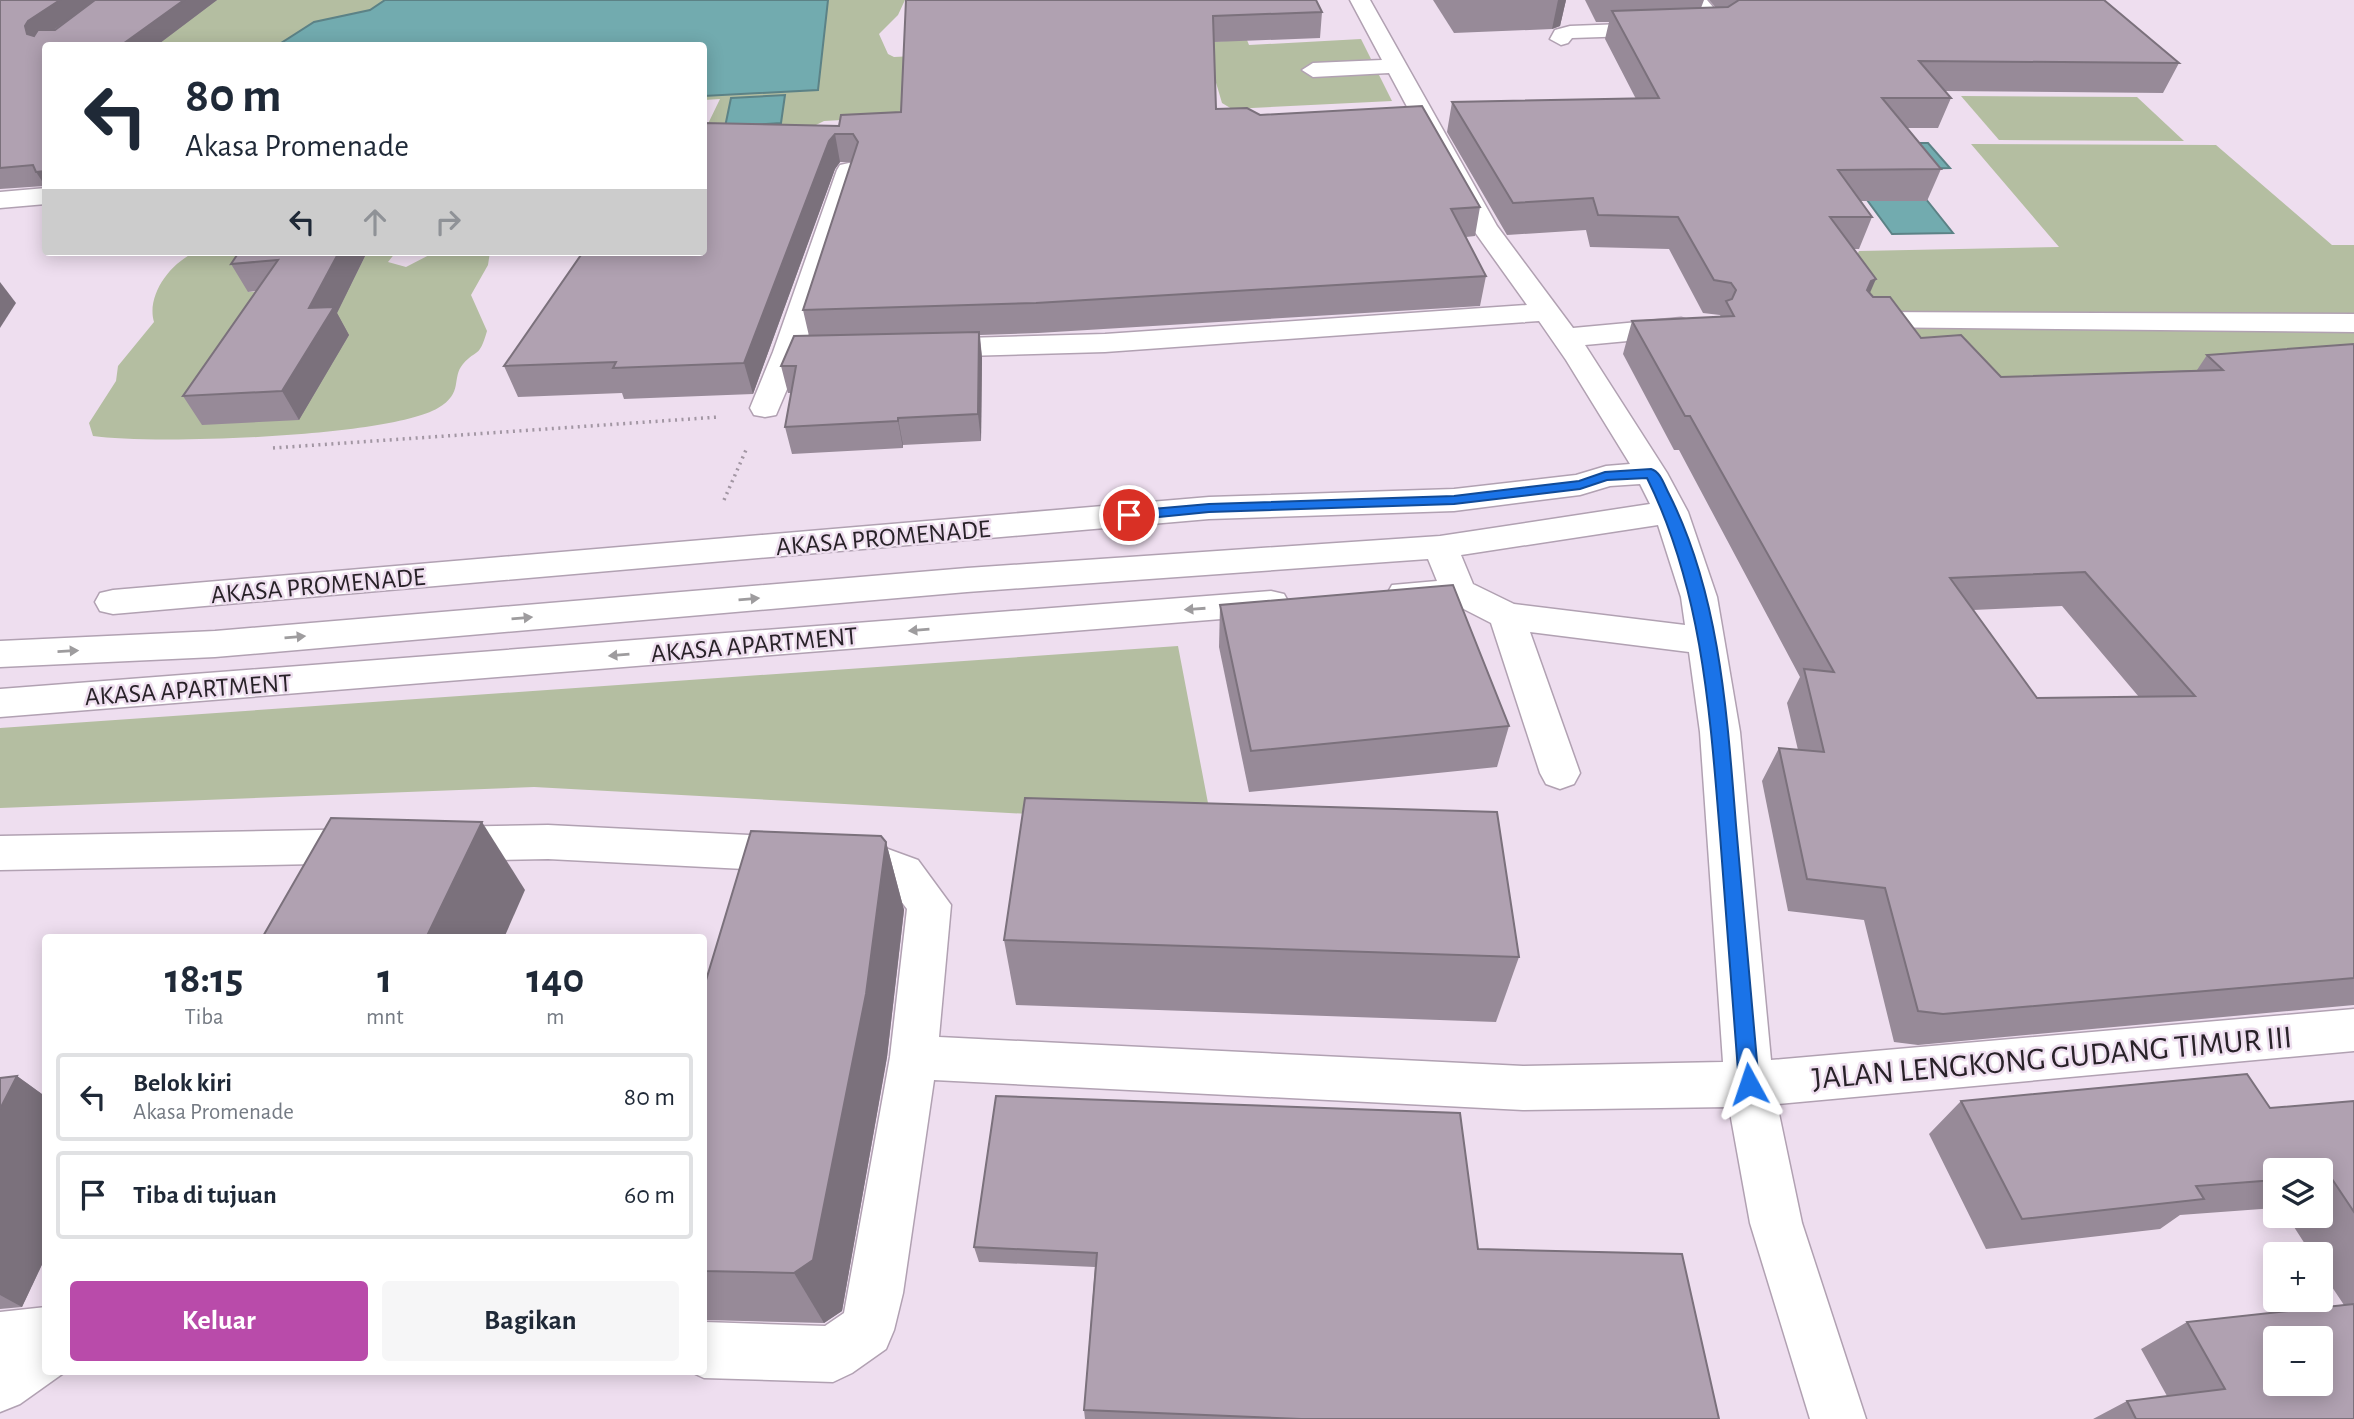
<!DOCTYPE html>
<html lang="id">
<meta charset="utf-8">
<style>
body{margin:0;font-family:"Alegreya Sans",sans-serif;background:#f6f6f7;color:#1f2937;height:100vh;display:flex;flex-direction:column;font-size:26px;white-space:nowrap}
*{box-sizing:border-box;margin:0}
p{font-size:23px;color:#747a83}
.icon{flex:none;width:38px;height:38px;fill:none;stroke:currentColor;stroke-width:2;stroke-linecap:round;stroke-linejoin:round}
.map{position:relative;flex:1;overflow:hidden}
.drawer{position:absolute;left:42px;top:934px;width:665px;height:441px;display:flex;flex-direction:column;background:#fff;border-radius:7px;box-shadow:0 4px 18px #0003}
.drawer>*{flex:none}
.banner{position:absolute;left:42px;top:42px;width:665px;height:214px;border-radius:7px;box-shadow:0 4px 18px #0003;background:#fff;color:#1f2937;overflow:hidden}
.buttons{position:absolute;left:2263px;top:1158px;display:grid;gap:14px}
.buttons a{display:grid;place-items:center;width:70px;height:70px;border-radius:7px;background:#fff;box-shadow:0 4px 18px #0003;font-size:35px}
.pin{position:absolute;display:grid;place-items:center;width:60px;height:60px;color:#fff;margin:-30px;border:4px solid #fff;border-radius:50%;box-shadow:0 2px 7px #0007}
.me{position:absolute;width:77px;margin:-38px;rotate:355deg;stroke-linejoin:round;filter:drop-shadow(0 0 5px #0008)}
.turn{display:flex;align-items:center;gap:24px;height:147px;padding:0 28px;font-size:32px}
.turn .icon{width:91px;height:91px;stroke-width:2.5}
.turn b{display:block;font-size:49px;line-height:60px}
.lanes{display:flex;align-items:center;height:66px;padding:0 28px;background:#0003;justify-content:center;gap:35px;direction:ltr}
.lanes .off{opacity:.35}
.eta{display:flex;justify-content:space-evenly;align-items:center;height:119px;text-align:center}
.eta b{font-size:42px;font-weight:700;line-height:49px}
.primary-button{display:flex;gap:14px;margin-top:auto;padding:14px 28px}
.primary-button a{flex:1;height:80px;border-radius:7px;background:#b94baa;color:#fff;font-size:28px;font-weight:700;line-height:80px;text-align:center}
.primary-button a+a{background:#f6f6f7;color:#1f2937}
ul{padding:0;list-style:none}
li{display:flex;align-items:center;gap:21px;height:88px;margin:0 14px 10px;padding:0 14px;border:4px solid #e0e1e3;border-radius:7px}
li div{flex:1}
li b{display:block;font-size:26px}
li em{font-style:normal}
.map>svg:first-child{display:block}
.green{fill:#b4bea1}
.water{fill:#72abaf;stroke:#5c8286;stroke-width:2}
.lines{fill:none;stroke-linecap:round;stroke-linejoin:round}
.minor-casing{stroke:#b1a1b2;stroke-width:3}
.path{stroke:#a296a3;stroke-width:3.5;stroke-dasharray:2 4.5;stroke-linecap:butt}
.minor{fill:#fff;fill-rule:evenodd}
.wall{fill:#978a98;fill-rule:evenodd}
.shaded-wall{fill:#7b717c}
.building{fill:#b0a1b1;stroke:#7b717c;stroke-width:2;fill-rule:evenodd}
.oneway{fill:#9e9c9e}
.route{fill:#1a73e8;stroke:#114b97;stroke-width:2}
.labels{text-anchor:middle;stroke-width:5;stroke-linejoin:round;paint-order:stroke}
.street-label{font-size:26px;fill:#282228;stroke:#eedeef}
.near-street-label{font-size:32px;fill:#282228;stroke:#eedeef}
</style>
<div class="map">
<svg width="2354" height="1419" viewBox="0 0 2354 1419">
<rect width="100%" height="100%" fill="#eedeef"/>
<!-- green -->
<g class="green">
<path d="M212,0H385L370,10L288,39L278,45L111,46Z"/>
<path d="M828,0H905L898,15L879,34L888,54L894,57L1247,40L1249,45L1361,39L1392,101L1232,109L1222,103L1207,52L1045,121L842,120L824,121L816,125L704,132L720,99L704,100V96L818,90Z"/>
<path d="M1961,96L2137,97L2184,141L1999,140Z"/>
<path d="M1971,144L2216,145L2332,245H2354V365L2004,389L1916,346L1846,276L1859,251L2059,247Z"/>
<path d="M196,252H271L248,292L351,284L367,252H396L388,262L406,267L435,252H490L488,265L471,295L487,331C479,359 477,348 463,364C451,378 464,393 438,408C390,437 153,445 93,436L89,423L116,381L118,366L154,322C146,295 171,262 196,252Z"/>
<path d="M1178,646L1212,824L534,787L0,808V728Z"/>
</g>
<!-- water -->
<g class="water">
<path d="M385,0H828L818,90L704,96V46L278,45L314,22L370,10Z"/>
<path d="M785,95L781,123L725,127L731,98Z"/>
<path d="M1882,143H1928L1950,168L1902,169L1953,233L1892,234L1829,148Z"/>
</g>
<g class="lines">
<defs>
<g id="minor">
<path d="M1350,0H1370L1497,226L1573,328L1681,318L1691,321L1695,327L1691,333L1681,336L1585,345L1667,473L1688,512L1717,597L1740,732L1771,1060L2354,1009V1051L1777,1104L1802,1223L1866,1419H1810L1750,1223L1729,1107L1523,1110L934,1080L903,1293L894,1330L886,1349L852,1373L833,1382L704,1378L691,1372H704V1322L825,1326L844,1313L890,1057L907,909L888,884L864,875L548,859L442,861L427,856L421,844L427,832L442,827L548,825L866,841L918,860L951,905L939,1037L1523,1066L1723,1062L1700,732L1689,652L1530,632L1580,773L1574,784L1560,789L1546,784L1540,773L1491,623L1454,604L1405,606L1392,603L1387,594L1392,585L1437,581L1428,559L967,592L215,657L0,667V641L215,631L967,568L1440,536L1650,504L1640,484L1610,486L1580,495L1454,511L1209,519L113,614L100,611L95,602L100,593L113,590L1209,497L1454,489L1576,475L1606,466L1630,464L1566,360L1539,321L1105,352L929,357L919,354L914,348L919,342L929,339L1105,334L1527,305L1472,228L1389,73L1313,77L1302,70L1313,63L1382,60ZM1658,525L1681,597L1685,625L1514,604L1473,584L1461,555Z"/>
<path d="M1686,0H1707L1730,27L1720,33L1572,38L1568,43L1561,45L1550,39L1555,30L1570,26L1704,21Z"/>
<path d="M849,163L858,165L861,170L806,343L847,345L852,351L847,357L799,361L776,415L765,417L754,415L750,408L773,352L837,170L840,165Z"/>
<path d="M46,188V204L0,208V192Z"/>
<path d="M1869,312L2354,314V332L1859,327L1855,321L1859,315Z"/>
<path d="M1271,591L1284,594L1289,603L1284,612L1271,615L0,717V689Z"/>
<path d="M368,829L383,834L389,846L383,858L368,863L0,870V836Z"/>
<path d="M46,1307V1372H65L20,1404L0,1412V1312Z"/>
</g>
</defs>
<!-- minor casing -->
<use href="#minor" class="minor-casing"/>
<!-- path -->
<g class="path">
<path d="M273,448L719,417"/>
<path d="M724,500L746,450"/>
</g>
<!-- minor -->
<use href="#minor" class="minor"/>
</g>
<!-- wall -->
<g class="wall">
<path d="M0,0H217L156,46H46V187L44,186L0,189Z"/>
<path d="M906,0L1322,12L1320,38L1214,42L1216,109L1260,115L1480,207L1475,236L1466,237L1486,276L1480,306L1038,333L980,335L982,358L981,441L903,445V448L792,454L785,427L791,393H788L781,366L809,336L803,310L852,162H840L835,169L753,394L624,399L622,393L518,397L504,366L839,126L901,112Z"/>
<path d="M1433,0H1566L1560,26L1552,29L1454,33Z"/>
<path d="M1585,0H1704L1701,8H1716L1709,0H2104L2179,63L2163,93L1945,91L1951,98L1938,128H1907L1941,169L1927,201H1861L1872,217L1859,249H1854L1870,293L1921,338L2001,377L2197,370L2207,355L2354,344V1005L1918,1045L1894,1042L1864,920L1788,911L1762,781L1779,748L1798,750L1787,703L1800,677L1679,450H1674L1623,354L1632,321L1721,317L1720,315L1703,313L1669,249L1590,247L1586,230L1507,235L1447,132L1452,102L1636,99L1605,39L1609,22H1596ZM2062,606L2139,697L2037,698L1973,610Z"/>
<path d="M367,252L337,313L349,335L299,420L202,425L183,396L256,291L248,292L231,264Z"/>
<path d="M1220,605L1509,726L1497,767L1249,792L1219,647Z"/>
<path d="M886,842L904,910L887,1057L842,1311L824,1323L704,1320V1323V987Z"/>
<path d="M1004,940L1519,957L1496,1022L1016,1005Z"/>
<path d="M17,1076L46,1097V1256L22,1307L0,1309V1078Z"/>
<path d="M1961,1101L2270,1108L2354,1101V1419H2093L2127,1401L2167,1396L2141,1349L2187,1322L2344,1305L2320,1269V1255H2312L2287,1216H2320V1171H2275V1208L2180,1215L2160,1229L1986,1249L1929,1134Z"/>
<path d="M974,1247L1478,1249L1719,1419H1085L1084,1410L1095,1267L979,1262Z"/>
</g>
<!-- shaded-wall -->
<g class="shaded-wall">
<path d="M60,0H97L40,39L27,34L25,26L28,21Z"/>
<path d="M184,0H217L156,46H120Z"/>
<path d="M1558,0H1566L1560,26L1552,29Z"/>
<path d="M835,134L840,162L835,169L753,394L744,363L829,141Z"/>
<path d="M46,171V187L36,172Z"/>
<path d="M339,252H367L337,313L349,335L299,420L282,391L309,308Z"/>
<path d="M1876,279L1862,311L1857,314L1871,281Z"/>
<path d="M0,282L16,303L0,328Z"/>
<path d="M979,332L982,358L981,441L978,414Z"/>
<path d="M898,418L903,445V448L898,421Z"/>
<path d="M482,822L525,890L504,938H426Z"/>
<path d="M886,842L904,910L887,1057L842,1311L824,1323L794,1273Z"/>
<path d="M17,1076L46,1097V1256L22,1307L0,1295V1109Z"/>
</g>
<!-- building -->
<g class="building">
<path d="M0,0H60L28,21L25,26L27,34L34,36L38,30H55L95,0H184L120,46H46V171L36,172L33,165L0,168Z"/>
<path d="M906,0H1316L1322,12L1213,16L1216,109L1247,108L1260,115L1422,106L1480,207L1451,209L1486,276L1036,303L803,310L858,142L853,134H835L829,141L744,363L613,368L616,362L504,366L583,252H704V123L839,126L841,115L901,112Z"/>
<path d="M1739,0H2104L2179,63L1919,61L1951,98H1882L1941,169L1838,170L1872,217H1830L1876,279L1871,281L1867,290L1873,297H1890L1921,338L1961,335L2001,377L2223,370L2207,355L2354,344V978L1943,1014L1918,1011L1885,888L1807,879L1779,748L1824,752L1804,669L1834,672L1690,416H1685L1632,321L1734,316L1726,301L1732,299L1736,290L1731,283L1714,280L1678,217L1598,215L1593,198L1513,203L1452,102L1659,98L1612,11L1728,7ZM2085,572L2195,696L2037,698L1950,578Z"/>
<path d="M239,252H339L309,308L334,307L282,391L183,396L278,260L231,264Z"/>
<path d="M979,332L978,414L898,418V421L785,427L796,366H781L794,336Z"/>
<path d="M1453,585L1509,726L1251,751L1220,605Z"/>
<path d="M1025,798L1497,812L1519,957L1004,940Z"/>
<path d="M331,818L482,822L426,938H262Z"/>
<path d="M751,831L881,836L886,842L866,994L813,1260L794,1273L704,1271V987Z"/>
<path d="M2247,1074L2270,1108L2354,1101V1212L2330,1176L2320,1177V1171H2275V1180L2196,1186L2204,1199L2022,1219L1961,1101Z"/>
<path d="M17,1076L0,1109V1078Z"/>
<path d="M996,1096L1460,1113L1478,1249L1682,1254L1719,1419H1301L1084,1410L1097,1253L974,1247Z"/>
<path d="M2354,1304V1419H2136L2127,1401L2225,1389L2187,1322ZM2275,1339H2320V1384H2275Z"/>
</g>
<!-- one-way arrows -->
<defs><path id="oneway-solid" d="M-6-.8H1V-3.2L6.5 0L1 3.2V.8H-6Z" transform="scale(1.75)"/></defs>
<g class="oneway">
<use href="#oneway-solid" transform="translate(749 599) rotate(-5)"/>
<use href="#oneway-solid" transform="translate(1195 609) rotate(176)"/>
<use href="#oneway-solid" transform="translate(522 618) rotate(-5)"/>
<use href="#oneway-solid" transform="translate(919 630) rotate(175)"/>
<use href="#oneway-solid" transform="translate(295 637) rotate(-5)"/>
<use href="#oneway-solid" transform="translate(68 651) rotate(-3)"/>
<use href="#oneway-solid" transform="translate(619 655) rotate(175)"/>
</g>
<!-- route -->
<path class="route" d="M1651,469C1661,472 1664,485 1669,494C1720,595 1727,714 1736,825C1744,911 1751,998 1759,1084L1756,1090L1749,1093L1742,1090L1739,1084C1733,1001 1726,918 1720,835C1710,712 1702,589 1647,478L1607,480L1580,489L1454,504L1209,512L1129,520L1122,515L1129,511L1209,504L1454,496L1579,481L1605,472Z"/>
<g class="labels">
<!-- street labels -->
<g class="street-label">
<text transform="translate(883 537) rotate(-5)" y="9">AKASA PROMENADE</text>
<text transform="translate(318 585) rotate(-5)" y="9">AKASA PROMENADE</text>
<text transform="translate(754 644) rotate(-5)" y="9">AKASA APARTMENT</text>
<text transform="translate(188 689) rotate(-4)" y="9">AKASA APARTMENT</text>
</g>
<!-- near-street labels -->
<g class="near-street-label">
<text transform="translate(2052 1057) rotate(-5)" y="11">JALAN LENGKONG GUDANG TIMUR III</text>
</g>
</g>
</svg>
<div class="buttons">
<a><svg class="icon" aria-label="layers" viewBox="0 0 24 24"><path d="M12 4l9 5-9 5-9-5zM3 14l9 5 9-5"/></svg></a>
<a>+</a>
<a>−</a>
</div>
<div class="pin" style="left:1129px;top:515px;background:#d93025"><svg class="icon" aria-label="arrive" viewBox="0 0 24 24"><path d="M6 21V4h12l-3 4 3 4H6"/></svg></div>
<svg class="me" style="left:1749px;top:1084px" viewBox="-20 -20 40 40"><path d="M0-17L14 15 0 8-14 15z" fill="#1a73e8" stroke="#fff" stroke-width="4"/></svg>
<div class="banner">
<div class="turn"><svg class="icon" aria-label="left" viewBox="0 0 24 24"><path d="M17 20v-9H6M10 6l-5 5 5 5"/></svg><div><b>80 m</b>Akasa Promenade</div></div>
<div class="lanes"><svg class="icon" aria-label="left" viewBox="0 0 24 24"><path d="M17 20v-9H6M10 6l-5 5 5 5"/></svg><svg class="icon off" aria-label="ahead" viewBox="0 0 24 24"><path d="M12 20V5M6 11l6-6 6 6"/></svg><svg class="icon off" aria-label="right" viewBox="0 0 24 24"><path d="M7 20v-9h11M14 6l5 5-5 5"/></svg></div>
</div>
<section class="drawer">
<div class="eta">
<div><b>18:15</b><p>Tiba</p></div>
<div><b>1</b><p>mnt</p></div>
<div><b>140</b><p>m</p></div>
</div>
<ul>
<li><svg class="icon" aria-label="left" viewBox="0 0 24 24"><path d="M17 20v-9H6M10 6l-5 5 5 5"/></svg><div><b>Belok kiri</b><p>Akasa Promenade</p></div><em>80 m</em></li>
<li><svg class="icon" aria-label="arrive" viewBox="0 0 24 24"><path d="M6 21V4h12l-3 4 3 4H6"/></svg><div><b>Tiba di tujuan</b></div><em>60 m</em></li>
</ul>
<div class="primary-button"><a>Keluar</a><a>Bagikan</a></div>
</section>
</div>
